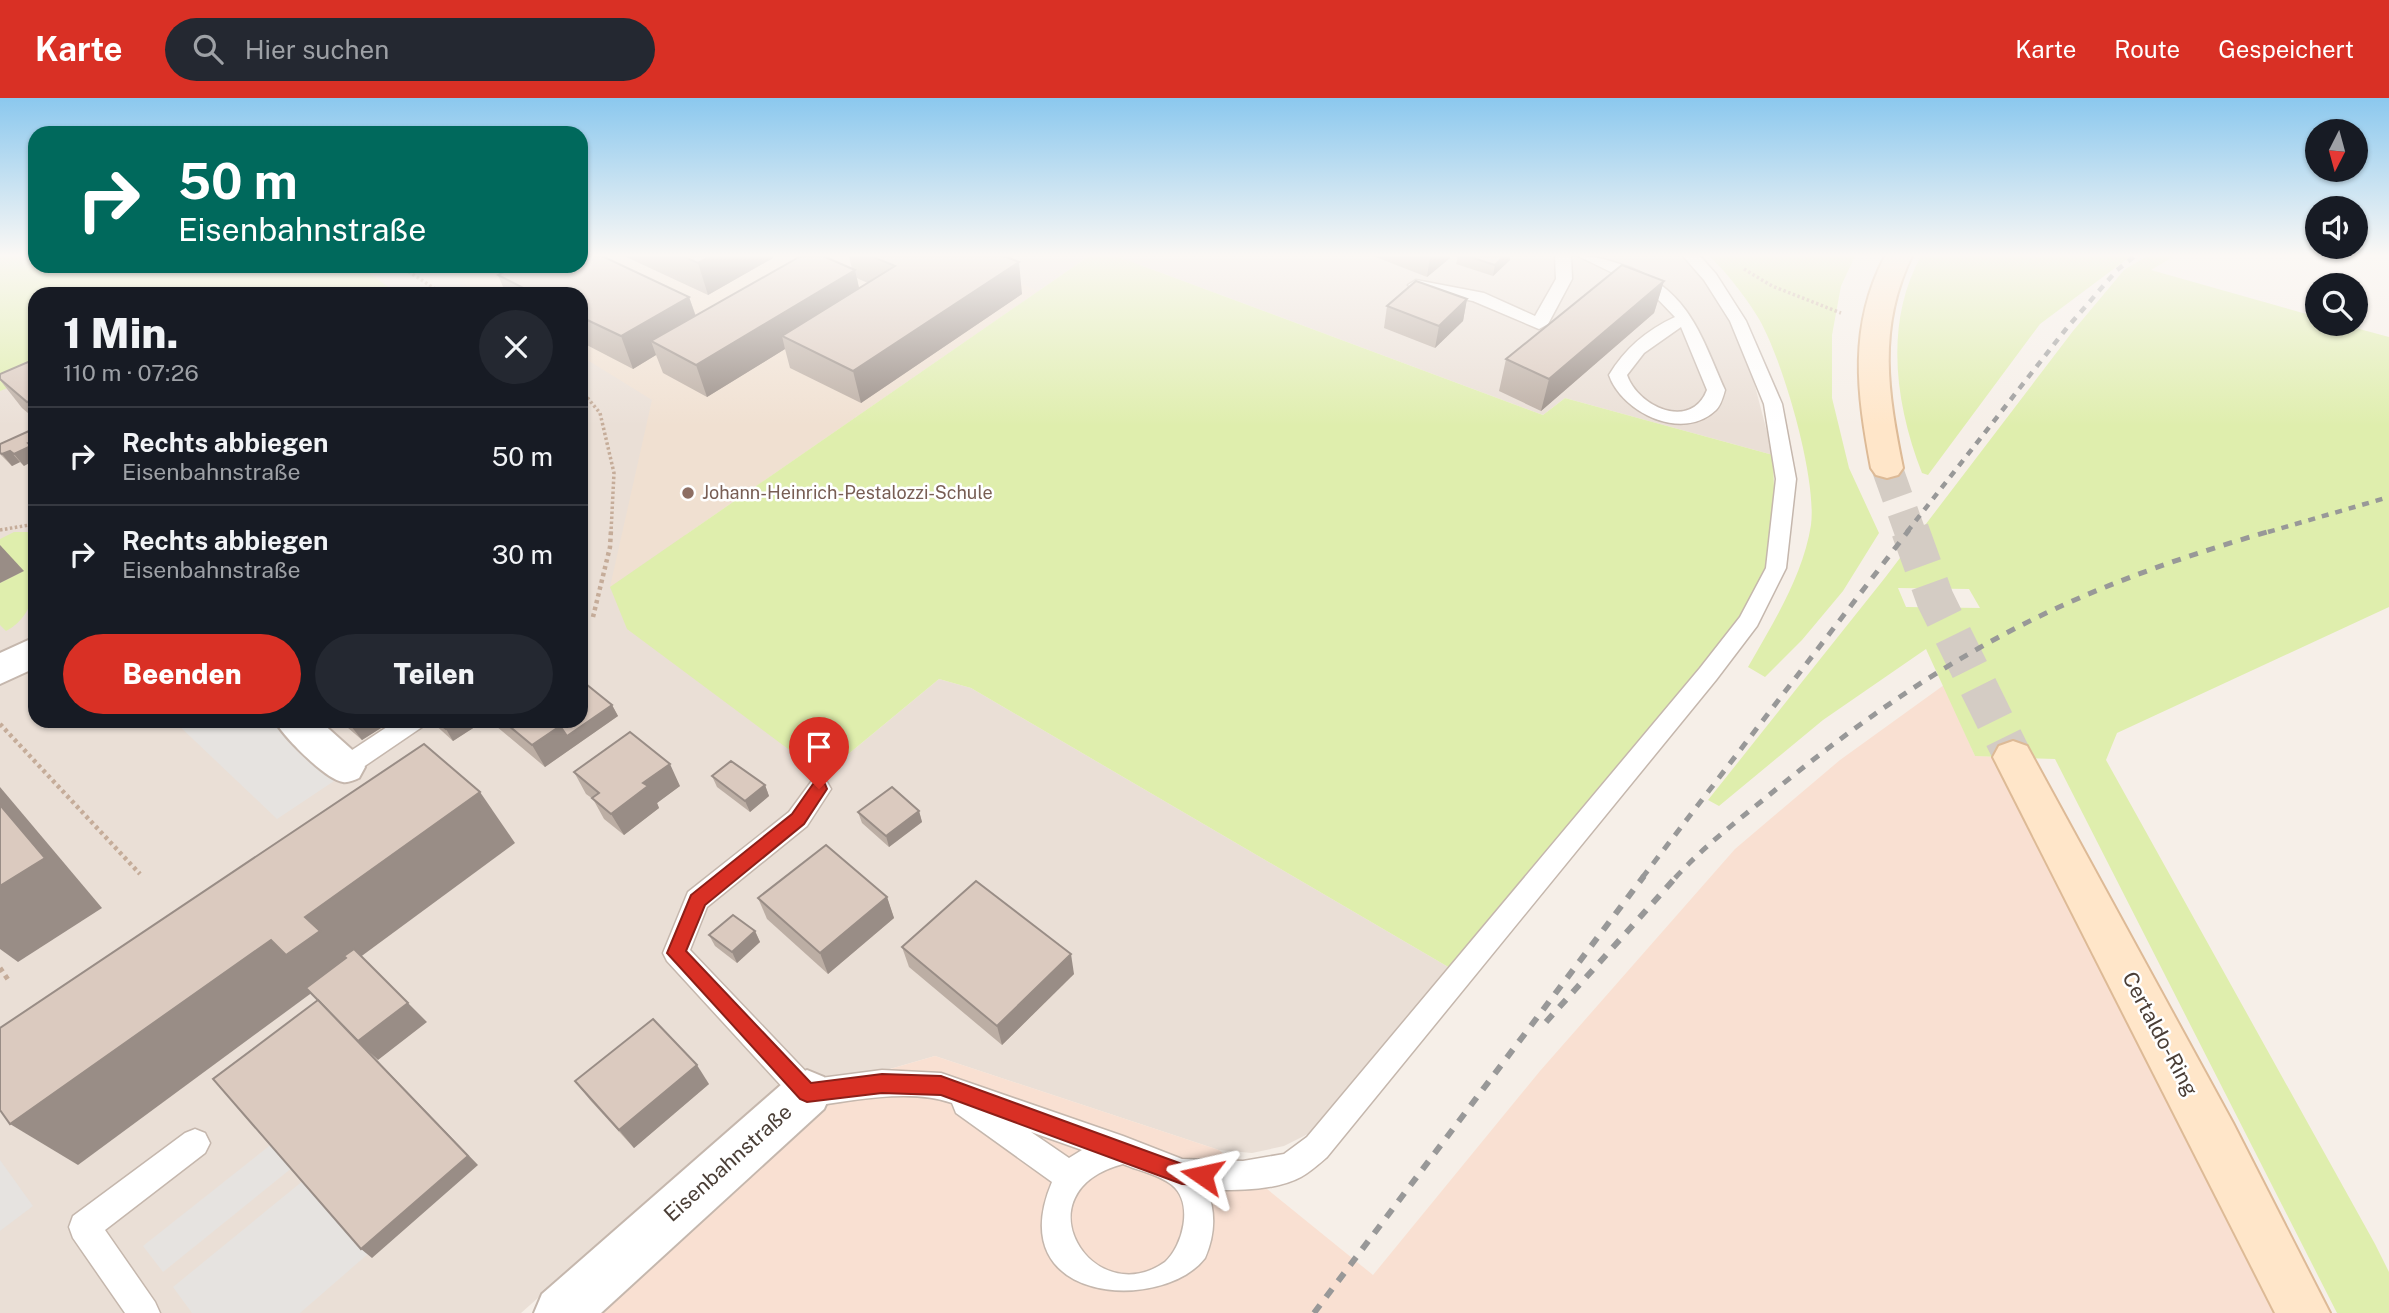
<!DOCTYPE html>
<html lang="de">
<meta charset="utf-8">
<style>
body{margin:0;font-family:"Public Sans",sans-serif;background:#242831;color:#f1f3f6;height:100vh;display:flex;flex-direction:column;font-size:26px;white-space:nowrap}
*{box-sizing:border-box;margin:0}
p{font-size:23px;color:#9ea1a6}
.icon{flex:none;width:38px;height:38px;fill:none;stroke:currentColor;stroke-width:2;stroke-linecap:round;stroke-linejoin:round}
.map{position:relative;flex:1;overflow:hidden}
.panel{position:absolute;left:28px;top:189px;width:560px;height:441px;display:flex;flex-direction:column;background:#171b24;border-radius:21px;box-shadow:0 2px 5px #0004}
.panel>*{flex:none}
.guide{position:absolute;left:28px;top:28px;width:560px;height:147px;border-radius:21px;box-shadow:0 2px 5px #0004;background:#00695c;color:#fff;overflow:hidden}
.needle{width:46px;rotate:186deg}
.fabs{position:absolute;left:2305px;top:21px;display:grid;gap:14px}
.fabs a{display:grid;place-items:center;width:63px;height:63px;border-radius:50%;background:#171b24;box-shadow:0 2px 5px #0004;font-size:35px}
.pin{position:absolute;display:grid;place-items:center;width:60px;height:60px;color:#fff;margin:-72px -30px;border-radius:50% 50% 50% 0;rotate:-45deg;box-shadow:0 0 7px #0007}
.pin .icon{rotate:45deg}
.me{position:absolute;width:77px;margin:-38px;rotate:281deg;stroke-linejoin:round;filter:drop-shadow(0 0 5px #0008)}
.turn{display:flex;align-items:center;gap:24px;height:147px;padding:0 35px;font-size:32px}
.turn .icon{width:91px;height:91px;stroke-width:2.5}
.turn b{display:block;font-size:49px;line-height:60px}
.round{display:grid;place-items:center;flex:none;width:74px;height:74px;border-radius:37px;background:#242831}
.headline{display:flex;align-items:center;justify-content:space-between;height:119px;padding:0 35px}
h1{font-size:42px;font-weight:800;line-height:52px}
.button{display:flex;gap:14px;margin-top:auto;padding:14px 35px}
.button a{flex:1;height:80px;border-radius:42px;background:#d93025;color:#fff;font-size:28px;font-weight:800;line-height:80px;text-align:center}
.button a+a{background:#242831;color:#f1f3f6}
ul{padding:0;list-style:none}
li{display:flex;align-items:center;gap:21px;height:98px;padding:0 35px;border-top:2px solid #363941}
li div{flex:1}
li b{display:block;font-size:26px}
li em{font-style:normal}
header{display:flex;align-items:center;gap:42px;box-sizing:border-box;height:98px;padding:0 35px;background:#d93025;color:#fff}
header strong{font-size:33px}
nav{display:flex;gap:38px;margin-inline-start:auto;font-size:24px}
.search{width:490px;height:63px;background:#242831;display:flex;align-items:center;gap:18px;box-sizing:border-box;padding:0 24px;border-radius:38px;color:#9ea1a6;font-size:26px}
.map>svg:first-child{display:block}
.residential{fill:#eadfd6;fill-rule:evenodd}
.commercial{fill:#f9e0d2}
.education{fill:#f0e0d1}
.green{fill:#dfeead;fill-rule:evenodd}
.parking{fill:#e6e3e0}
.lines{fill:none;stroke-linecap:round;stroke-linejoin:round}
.secondary-tunnel-far1{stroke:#d4ccc4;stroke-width:31;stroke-dasharray:31 15;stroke-linecap:butt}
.secondary-tunnel{stroke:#d4ccc4;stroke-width:38;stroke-dasharray:38 19;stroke-linecap:butt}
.service-casing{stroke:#c5b7ad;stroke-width:3}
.minor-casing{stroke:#c5b7ad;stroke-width:4}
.secondary-casing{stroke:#ddba96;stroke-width:4}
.path-far2{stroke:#c5ac99;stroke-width:3.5;stroke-dasharray:2.5 2.5;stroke-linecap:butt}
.path-far1{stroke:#c5ac99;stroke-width:4.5;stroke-dasharray:3.5 3.5;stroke-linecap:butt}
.path{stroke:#c5ac99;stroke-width:5;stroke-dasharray:4.5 4.5;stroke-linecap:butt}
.service{fill:#fff;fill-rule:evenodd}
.minor{fill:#fff;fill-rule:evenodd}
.secondary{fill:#ffe6c9;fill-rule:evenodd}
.rail-far2{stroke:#989898;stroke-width:4.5;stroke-dasharray:7 7;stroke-linecap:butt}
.rail-far1{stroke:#989898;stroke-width:5;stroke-dasharray:9 9;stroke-linecap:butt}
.rail{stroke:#989898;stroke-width:6;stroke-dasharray:10 10;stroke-linecap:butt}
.wall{fill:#bcaea4;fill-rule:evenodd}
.shaded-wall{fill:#998d86}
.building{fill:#dbcabf;stroke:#998d86;stroke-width:2}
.route{fill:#d93025;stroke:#8d1f18;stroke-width:2}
.education-dot{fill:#8d6e63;stroke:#fff;stroke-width:2.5}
.labels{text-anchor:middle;stroke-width:5;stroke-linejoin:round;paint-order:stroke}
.education-label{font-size:18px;fill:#785e54;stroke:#fff;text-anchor:start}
.near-street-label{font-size:21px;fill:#4a3e36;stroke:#fff}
</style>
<header>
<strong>Karte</strong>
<div class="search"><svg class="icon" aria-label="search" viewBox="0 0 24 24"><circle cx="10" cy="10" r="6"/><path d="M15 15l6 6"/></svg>Hier suchen</div>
<nav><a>Karte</a><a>Route</a><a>Gespeichert</a></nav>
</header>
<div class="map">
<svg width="2389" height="1215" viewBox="0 0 2389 1215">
<rect width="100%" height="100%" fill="#f6efe8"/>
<!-- residential -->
<g class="residential">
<path d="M0,158H35V168H581V158H1089L685,437L823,677L939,581L971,590L1450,870L1312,1034L1284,1048L1252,1055L1219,1052L935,958L753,1010L521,1215H0ZM35,196H581V623H35Z"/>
<path d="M1116,158H1681L1702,179L1729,223L1749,265L1773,357L1565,300L1543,317Z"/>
</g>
<!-- commercial -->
<path class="commercial" d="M1944,587L1975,658L2014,659L2303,1215H561L807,995L935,958L1219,1052L1373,1177L1540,973L1735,751L1840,662Z"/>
<!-- education -->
<path class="education" d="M581,158H957L1038,193L610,489L652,302L581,258V196H480L434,168H581Z"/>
<!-- green -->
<g class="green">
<path d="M0,158H35V168H359L398,196H35V279L0,293Z"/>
<path d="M1089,158H1116L1543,317L1565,300L1773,357L1775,424L1768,468L1743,520L1450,870L971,590L939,581L823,677L627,531L610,489Z"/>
<path d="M1709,158H1855L1841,188L1832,237V300L1849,370L1879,435L1843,493L1802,542L1765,579L1748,569C1773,525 1803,478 1811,427C1817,379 1783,263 1759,221C1748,202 1725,172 1709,158Z"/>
<path d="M1921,158H2131L2040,226L1928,377L1922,375C1895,306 1884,225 1921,158Z"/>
<path d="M2147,158H2174L2151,172L2317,219V226H2341L2389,239V509L2117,635L2106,662L2375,1146L2389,1174V1215H2337L2055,661L1975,658L1926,551L1823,622L1719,708L1708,702L1884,481L2073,233L2124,172ZM1898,490L1969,491L1980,510L1906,509Z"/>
<path d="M14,434H35C35,469 43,514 6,533L0,527V485L23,473L0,450V441Z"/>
</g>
<!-- parking -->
<g class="parking">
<path d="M174,623H282L343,677L277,721Z"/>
<path d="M273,1045L293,1069L163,1174L143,1148Z"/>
<path d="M0,1062L33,1108L0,1133Z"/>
<path d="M304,1082L369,1155L300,1215H192L173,1189Z"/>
</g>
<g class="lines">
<!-- secondary-tunnel-far1 -->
<path class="secondary-tunnel-far1" d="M1887,370L1910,434"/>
<!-- secondary-tunnel -->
<path class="secondary-tunnel" d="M1910,432L1935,501L2013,659"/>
<defs>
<g id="service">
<path d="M1555,158H1571L1572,181L1548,226L1539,231L1473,203L1416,192L1408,187L1416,182L1484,195L1535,218L1556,181Z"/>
<path d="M1578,158C1598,158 1612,163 1631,170C1690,195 1701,238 1725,292C1723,299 1721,307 1716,312C1683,344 1622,315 1609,277C1625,250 1647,232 1675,219L1650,193ZM1681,229L1707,292C1691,333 1638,309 1627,277L1644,255Z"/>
<path d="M1683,158H1700L1716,176L1746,223L1782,306L1796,381L1786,470L1757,528L1716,582L1327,1059C1319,1066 1310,1074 1301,1079C1276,1093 1235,1092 1207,1092C1216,1114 1215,1137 1205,1160C1163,1215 1000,1207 1052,1084L956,1015L952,1005C909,990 851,1003 807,1009L797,1005L667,863L663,855L688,794L789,714L811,684L819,681L827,684L831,691L807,728L707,809L690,852L813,981L882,972L941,975L1123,1038L1182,1061L1243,1063L1284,1056L1307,1039L1700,570L1740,519L1766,470L1776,381L1764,306L1730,223L1704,182ZM1031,1034L1082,1052L1069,1060ZM1123,1066C1137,1072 1160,1077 1172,1087C1194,1105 1183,1148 1165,1164C1093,1215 1017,1094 1123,1066Z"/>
<path d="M396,623H425L422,629L353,676L345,678L337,676L333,669L337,662Z"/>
<path d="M195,1031L205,1035L210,1045L205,1055L105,1132L155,1204L160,1215H125L73,1140L69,1129L73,1118L185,1035Z"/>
</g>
<g id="minor">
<path d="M35,539V570L0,586V555Z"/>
<path d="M275,623H320L359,658L365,669L359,680C354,682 348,685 343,684C326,682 283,638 275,623Z"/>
<path d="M807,972L824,979L831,995L824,1011L601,1215H534L542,1196L790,979Z"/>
</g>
<g id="secondary">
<path d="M1885,158H1912C1877,230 1888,295 1903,370L1898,377L1887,380L1876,377L1871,370C1857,295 1848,229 1885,158Z"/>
<path d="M2013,643L2027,648L2233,1025L2330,1215H2275L1993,659L1999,648Z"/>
</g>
</defs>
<!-- service casing -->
<use href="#service" class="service-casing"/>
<!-- minor casing -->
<use href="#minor" class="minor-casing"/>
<!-- secondary casing -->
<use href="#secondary" class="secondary-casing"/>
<!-- path-far2 -->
<g class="path-far2">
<path d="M400,168L443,196"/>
<path d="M1744,171L1772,188L1841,215"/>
<path d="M581,292L600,315L614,375L611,434"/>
<path d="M0,432L35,426"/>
</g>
<!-- path-far1 -->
<g class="path-far1">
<path d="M593,519L610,449L611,432"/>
<path d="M0,626L140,776"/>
</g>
<!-- path -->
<path class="path" d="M0,870L9,883"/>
<!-- service -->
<use href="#service" class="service"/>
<!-- minor -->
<use href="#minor" class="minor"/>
<!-- secondary -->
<use href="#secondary" class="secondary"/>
<!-- rail-far2 -->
<g class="rail-far2">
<path d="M1907,434L2066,231L2117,172L2135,158"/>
<path d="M2268,434L2389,399"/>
</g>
<!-- rail-far1 -->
<g class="rail-far1">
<path d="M1642,780L1909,432"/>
<path d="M1675,780C1705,747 1740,721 1774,693C1841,638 1912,587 1988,545C2077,495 2176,460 2274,432"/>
</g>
<!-- rail -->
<g class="rail">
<path d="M1546,924L1677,778"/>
<path d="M1314,1215L1644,778"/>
</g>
</g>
<!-- wall -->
<g class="wall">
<path d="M624,158H772L773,160L708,197Z"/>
<path d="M849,158H1004L1022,196L861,305L790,270L785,251L707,299L663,275L656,257L633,271L581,244V196H506L498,177L689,199L696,218L852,171ZM857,180L861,182L868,185L859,190Z"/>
<path d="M1373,158H1450V160L1427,179Z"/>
<path d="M1458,158H1510V162L1493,178L1456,166Z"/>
<path d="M1664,183L1654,215L1541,313L1499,293L1506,261Z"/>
<path d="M1467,201L1463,223L1435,250L1384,230L1387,208Z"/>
<path d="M35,261V321L22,310L0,282V276Z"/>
<path d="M29,333L24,368L20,364L12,368L0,356V346Z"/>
<path d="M612,607L618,618L545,669L490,623H581Z"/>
<path d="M340,623H392L362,642Z"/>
<path d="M431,623H484L453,643Z"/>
<path d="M574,674L680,688L657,705L659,710L624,737L604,721L593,701L586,696Z"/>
<path d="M712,678L765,687L769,698L750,714L717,689Z"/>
<path d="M919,713L922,724L889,749L862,725L858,714Z"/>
<path d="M887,799L894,820L828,876L767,821L758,800Z"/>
<path d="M755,833L760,844L737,865L715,848L709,837Z"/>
<path d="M902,849L1074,876L1002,947L909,869Z"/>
<path d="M575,983L709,986L634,1050L590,1002Z"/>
</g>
<!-- shaded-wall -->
<g class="shaded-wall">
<path d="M711,158H772L773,160L708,197L698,165Z"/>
<path d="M1430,158H1450V160L1427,179Z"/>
<path d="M1504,158H1510V162L1493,178L1495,167Z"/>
<path d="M1019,164L1022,196L861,305L853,273Z"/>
<path d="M855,172L862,204L782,238L785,251L707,299L696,267Z"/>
<path d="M1664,183L1654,215L1541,313L1549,281Z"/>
<path d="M689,199L700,231L651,243L656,257L633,271L621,238Z"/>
<path d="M1467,201L1463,223L1435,250L1439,228Z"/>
<path d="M35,301V315L27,304Z"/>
<path d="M35,342V362L24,368L14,356L28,345Z"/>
<path d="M10,353L20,364L12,368L2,356Z"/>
<path d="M0,447L24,473L0,485Z"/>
<path d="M612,607L618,618L545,669L532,647L549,623Z"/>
<path d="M347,623H392L362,642Z"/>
<path d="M459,623H484L453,643L446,631Z"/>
<path d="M670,666L680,688L657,705L659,710L624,737L611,716L643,685Z"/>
<path d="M765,687L769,698L750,714L745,703Z"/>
<path d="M0,689L102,810L18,864L0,851Z"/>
<path d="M480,694L515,745L78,1067L10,1026Z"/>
<path d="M919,713L922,724L889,749L886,738Z"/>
<path d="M887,799L894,820L828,876L820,855Z"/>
<path d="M755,833L760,844L737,865L732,854Z"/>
<path d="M1071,856L1074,876L1002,947L997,928Z"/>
<path d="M319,902L408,905L427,924L378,962L368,953L478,1067L372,1160L361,1151Z"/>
<path d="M697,967L709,986L634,1050L619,1032Z"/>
</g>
<!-- building -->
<g class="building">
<path d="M581,158H602L689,199L621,238L581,219V196H535L498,177L516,168H581Z"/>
<path d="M682,158H711L698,165Z"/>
<path d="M801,158H823L855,172L696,267L651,243Z"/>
<path d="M871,158H1004L1019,164L853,273L782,238L895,168Z"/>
<path d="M1467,158H1504L1495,167Z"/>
<path d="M1622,167L1664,183L1549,281L1506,261Z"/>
<path d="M1416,183L1467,201L1439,228L1387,208Z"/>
<path d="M35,261V301L27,304L0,281V276Z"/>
<path d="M29,333L35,339V342L28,345L31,348L14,356L10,353L2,356L0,355V346Z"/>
<path d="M581,582L612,607L567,638L560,628L555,623H581Z"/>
<path d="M436,623H459L446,631Z"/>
<path d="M503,623H555L560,628L532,647Z"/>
<path d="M630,634L670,666L643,685L648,688L611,716L592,700L599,695L574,674Z"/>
<path d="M424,646L480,694L305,819L320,833L286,857L271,842L10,1026L0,1012V930Z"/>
<path d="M731,663L765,687L745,703L712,678Z"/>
<path d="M892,689L919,713L886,738L858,714Z"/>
<path d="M0,707L45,760L0,788Z"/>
<path d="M826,747L887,799L820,855L758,800Z"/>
<path d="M976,783L1071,856L997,928L902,849Z"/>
<path d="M733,817L755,833L732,854L709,837Z"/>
<path d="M354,851L408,905L358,943L306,890L346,860L344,858Z"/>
<path d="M318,902L468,1058L361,1151L213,981Z"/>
<path d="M653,921L697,967L619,1032L575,983Z"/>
</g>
<!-- sky -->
<linearGradient id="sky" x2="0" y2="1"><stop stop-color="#8bc8ee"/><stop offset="0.48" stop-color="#fbf8f5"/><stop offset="1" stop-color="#fbf8f5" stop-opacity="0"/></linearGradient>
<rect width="2389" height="328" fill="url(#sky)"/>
<!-- route -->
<path class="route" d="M819,684L825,686L827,691L804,726L705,807L686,853L811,985L882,976L941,978L1182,1066L1210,1070L1213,1077L1210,1084L1202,1087L1182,1086L941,997L882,995L807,1004L800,1001L667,855L691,797L792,716L813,686Z"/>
<!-- markers -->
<circle class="education-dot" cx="688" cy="395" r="7"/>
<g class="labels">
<!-- education labels -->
<g class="education-label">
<text x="702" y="401">Johann-Heinrich-Pestalozzi-Schule</text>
</g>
<!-- near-street labels -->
<g class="near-street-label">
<text transform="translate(2160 936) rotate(62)" y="7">Certaldo-Ring</text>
<text transform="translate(728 1065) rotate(-42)" y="7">Eisenbahnstraße</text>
</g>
</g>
</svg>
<div class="fabs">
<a><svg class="needle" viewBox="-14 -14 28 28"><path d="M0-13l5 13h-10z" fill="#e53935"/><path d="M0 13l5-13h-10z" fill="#9ea1a6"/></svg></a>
<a><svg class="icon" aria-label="sound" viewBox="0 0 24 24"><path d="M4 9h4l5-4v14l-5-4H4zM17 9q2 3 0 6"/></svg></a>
<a><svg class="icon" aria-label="search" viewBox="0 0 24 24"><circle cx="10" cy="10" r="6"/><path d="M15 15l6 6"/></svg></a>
</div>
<div class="pin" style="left:819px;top:691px;background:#d93025"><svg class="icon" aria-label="arrive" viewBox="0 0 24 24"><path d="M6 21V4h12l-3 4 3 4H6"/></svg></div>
<svg class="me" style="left:1202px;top:1077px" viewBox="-20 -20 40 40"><path d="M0-17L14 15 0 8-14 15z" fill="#d93025" stroke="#fff" stroke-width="4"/></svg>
<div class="guide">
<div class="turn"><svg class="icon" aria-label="right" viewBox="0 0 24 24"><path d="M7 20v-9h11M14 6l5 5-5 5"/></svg><div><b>50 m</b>Eisenbahnstraße</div></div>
</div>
<section class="panel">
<div class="headline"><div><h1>1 Min.</h1><p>110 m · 07:26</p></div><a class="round"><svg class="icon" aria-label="close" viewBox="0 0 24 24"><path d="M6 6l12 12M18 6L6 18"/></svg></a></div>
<ul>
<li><svg class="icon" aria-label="right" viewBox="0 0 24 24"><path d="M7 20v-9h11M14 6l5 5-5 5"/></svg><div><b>Rechts abbiegen</b><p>Eisenbahnstraße</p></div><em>50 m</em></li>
<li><svg class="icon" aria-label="right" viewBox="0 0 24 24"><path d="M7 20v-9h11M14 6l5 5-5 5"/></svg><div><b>Rechts abbiegen</b><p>Eisenbahnstraße</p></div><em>30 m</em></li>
</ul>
<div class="button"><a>Beenden</a><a>Teilen</a></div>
</section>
</div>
